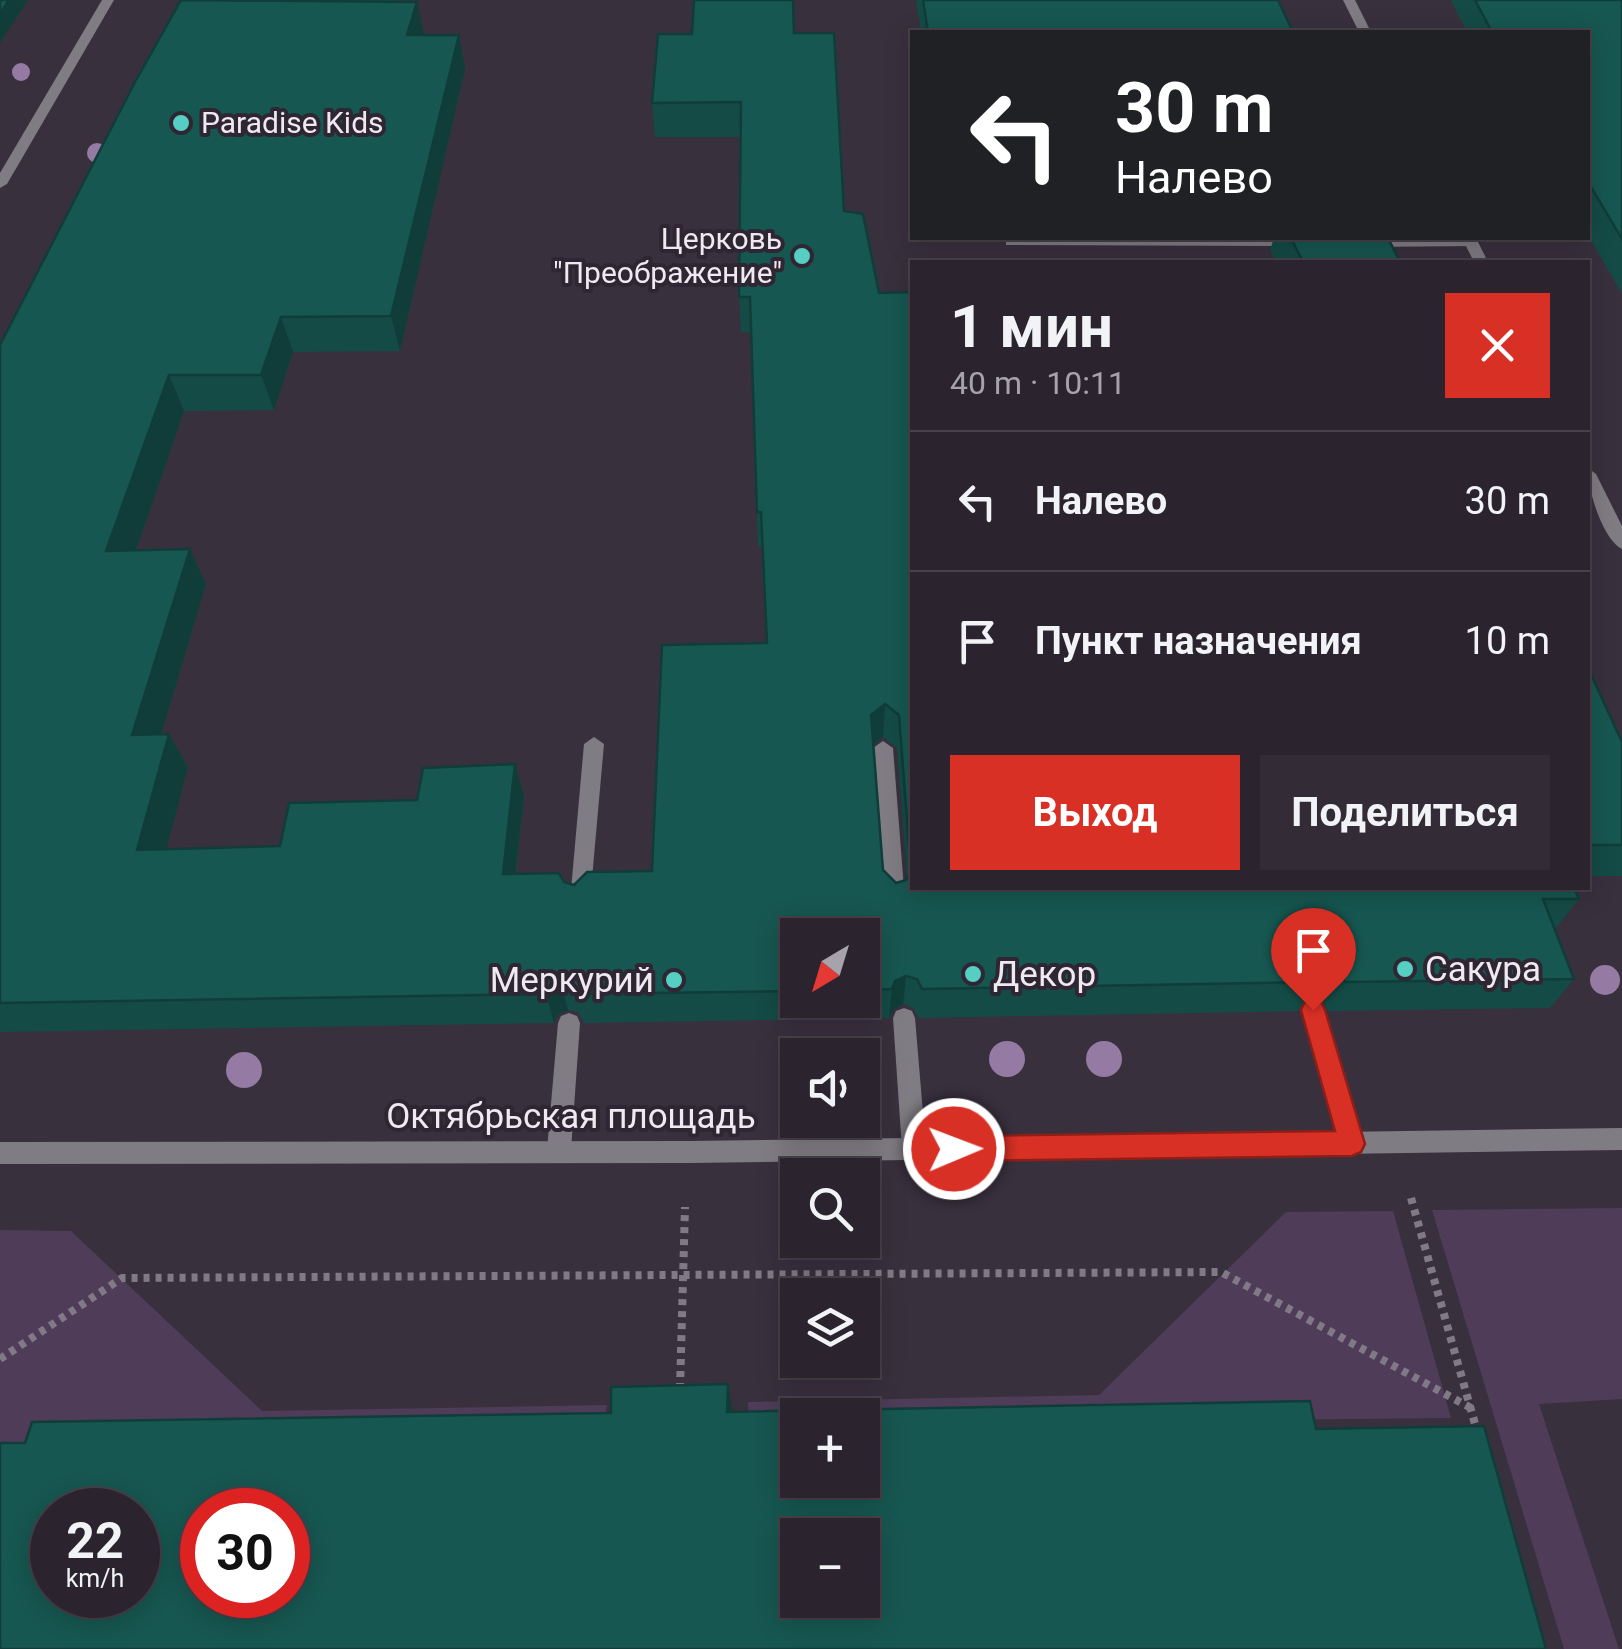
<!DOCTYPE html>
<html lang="ru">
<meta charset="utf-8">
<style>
body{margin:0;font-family:Roboto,sans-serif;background:#332c36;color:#f1f3f6;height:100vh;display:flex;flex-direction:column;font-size:38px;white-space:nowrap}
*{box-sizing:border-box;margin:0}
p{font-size:32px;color:#a6a4aa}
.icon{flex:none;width:55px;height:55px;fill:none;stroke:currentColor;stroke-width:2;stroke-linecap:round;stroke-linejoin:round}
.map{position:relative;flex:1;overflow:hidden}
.details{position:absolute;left:910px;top:260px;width:680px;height:630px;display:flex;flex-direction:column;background:#2b242e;border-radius:0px;box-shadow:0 5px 25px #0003,0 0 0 2px #47414a}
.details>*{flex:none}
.hud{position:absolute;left:910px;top:30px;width:680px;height:210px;border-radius:0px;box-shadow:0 5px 25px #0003,0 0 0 2px #47414a;background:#202124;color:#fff;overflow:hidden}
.needle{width:65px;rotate:218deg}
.controls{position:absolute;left:780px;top:918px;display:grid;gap:20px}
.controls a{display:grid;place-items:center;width:100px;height:100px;border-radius:0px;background:#2b242e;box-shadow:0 5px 25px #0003,0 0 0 2px #47414a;font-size:50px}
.speed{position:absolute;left:30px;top:1488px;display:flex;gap:20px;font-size:50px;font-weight:700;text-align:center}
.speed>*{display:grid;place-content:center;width:130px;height:130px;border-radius:50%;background:#2b242e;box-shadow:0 5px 25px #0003,0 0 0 2px #47414a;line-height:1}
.speed small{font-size:25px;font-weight:400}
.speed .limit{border:15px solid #d22;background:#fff;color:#111}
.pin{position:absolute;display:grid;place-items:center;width:85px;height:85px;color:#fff;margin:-102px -42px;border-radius:50% 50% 50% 0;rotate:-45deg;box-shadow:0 0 10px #0007}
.pin .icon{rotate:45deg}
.me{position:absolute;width:110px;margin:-55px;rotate:89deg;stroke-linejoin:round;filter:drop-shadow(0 0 8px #0008)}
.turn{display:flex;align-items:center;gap:35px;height:210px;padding:0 40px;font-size:45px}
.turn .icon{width:130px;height:130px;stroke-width:2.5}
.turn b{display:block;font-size:70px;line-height:85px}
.round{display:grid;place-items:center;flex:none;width:105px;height:105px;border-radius:0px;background:#332c36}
.head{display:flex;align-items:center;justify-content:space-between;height:170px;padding:0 40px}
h1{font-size:60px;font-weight:700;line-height:75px}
.primary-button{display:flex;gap:20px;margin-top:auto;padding:20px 40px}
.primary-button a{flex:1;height:115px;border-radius:0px;background:#d93025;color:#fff;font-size:40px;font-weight:700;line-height:115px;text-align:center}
.primary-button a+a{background:#332c36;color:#f1f3f6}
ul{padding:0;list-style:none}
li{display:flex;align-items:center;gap:30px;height:140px;padding:0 40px;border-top:2px solid #47414a}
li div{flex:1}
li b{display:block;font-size:38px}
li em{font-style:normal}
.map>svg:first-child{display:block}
.green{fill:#4e3c58}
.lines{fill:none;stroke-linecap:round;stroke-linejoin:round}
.path{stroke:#817a86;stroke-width:8;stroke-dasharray:6 6;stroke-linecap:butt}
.service{fill:#807c83;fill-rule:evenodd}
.minor{fill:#807c83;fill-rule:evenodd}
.tree{fill:#957ba4}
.wall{fill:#144b46;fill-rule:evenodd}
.shaded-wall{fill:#103d39}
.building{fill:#175751;stroke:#103d39;stroke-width:2.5;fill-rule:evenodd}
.route{fill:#d93025;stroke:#8d1f18;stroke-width:2.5}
.poi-dot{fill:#57cec2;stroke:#2f2633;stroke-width:4}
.labels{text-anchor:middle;stroke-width:8;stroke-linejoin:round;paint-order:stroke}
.far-poi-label{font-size:30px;fill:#efe9f2;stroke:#2f2633;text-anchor:start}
.poi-label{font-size:35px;fill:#efe9f2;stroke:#2f2633;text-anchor:start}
.street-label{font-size:35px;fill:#efe9f2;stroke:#2f2633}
</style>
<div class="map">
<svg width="1622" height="1649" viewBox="0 0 1622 1649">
<rect width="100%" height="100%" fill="#39303e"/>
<!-- green -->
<g class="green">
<path d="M1622,1208V1399L1539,1404L1619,1649H1564L1432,1210Z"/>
<path d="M1393,1211L1451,1418L863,1424L862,1415H798L749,1425L748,1402L1099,1395L1286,1212Z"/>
<path d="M0,1230L71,1231L262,1411L607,1405L602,1431L0,1444Z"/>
</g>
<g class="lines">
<!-- path -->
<g class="path">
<path d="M1411,1198L1477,1431"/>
<path d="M0,1359L122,1278L1221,1272L1471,1408"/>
<path d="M680,1389L685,1207"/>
</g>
<!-- service -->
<g class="service">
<path d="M1011,238H1278L1285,242L1278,246L1006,245V239Z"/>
<path d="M1472,239L1477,240V246L1364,247L1357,243L1364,239Z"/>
<path d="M594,737L604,744L590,901L587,907L580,910L573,907L570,901L584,744Z"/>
<path d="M883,741L893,748L905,901L902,907L895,910L888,907L885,901L873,748Z"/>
<path d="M1313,1001L1321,1004L1324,1011L1364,1143L1360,1151L1352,1154L1344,1151L1340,1143L1302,1011L1305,1004Z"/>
<path d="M904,1008L912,1011L915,1018L926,1149L922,1157L914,1160L906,1157L902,1149L893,1018L896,1011Z"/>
<path d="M569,1013L577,1016L580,1023L571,1150L567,1158L559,1161L551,1158L547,1150L558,1023L561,1016Z"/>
</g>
<!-- minor -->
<g class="minor">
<path d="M102,0H114L7,184L0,188V173Z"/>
<path d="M1343,0H1355L1371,32H1359Z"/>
<path d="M1462,238H1476L1488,262H1474Z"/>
<path d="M1588,468L1596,474L1622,526V549C1603,540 1587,489 1588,468Z"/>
<path d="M1622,1128V1150L690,1163L0,1164V1142L690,1141Z"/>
</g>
</g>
<!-- trees -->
<g class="tree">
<circle cx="21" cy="72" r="9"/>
<circle cx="97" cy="153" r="10"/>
<circle cx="1605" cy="980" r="15"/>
<circle cx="1007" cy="1059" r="18"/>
<circle cx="1104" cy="1059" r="18"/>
<circle cx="244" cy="1070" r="18"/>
</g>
<!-- wall -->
<g class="wall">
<path d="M181,0H396L395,2L424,35L465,69L400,351L293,352L274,410L184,411L136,550L190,549L206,584L161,734H169L188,767L166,849L280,846L417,800L515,764L524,796L516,874L574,885L652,871L767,643L762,546H758L751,332H741L739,297L741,137H655L652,103L794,33L844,211L863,214L912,888L1579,899L1555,929L1574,979L1550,1008L1328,1011L1322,1000L1312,998L1304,1001L1298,1011L1250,1012L919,1018L913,1008L903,1004L893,1010L889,1018L584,1023L578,1012L568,1010L558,1015L554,1023L0,1032V345ZM883,737L897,748L907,879L896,883L883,870L873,745ZM798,935H862V1000H798Z"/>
<path d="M916,0H1278L1293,32H921Z"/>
<path d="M1451,0H1622V294L1588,235V32H1467Z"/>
<path d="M1274,238H1388L1400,262H1276L1270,250Z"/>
<path d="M1588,668L1622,742V876H1588Z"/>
</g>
<!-- shaded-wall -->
<g class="shaded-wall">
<path d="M9,0H28L0,43V14Z"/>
<path d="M417,2L424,35H407Z"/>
<path d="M459,35L465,69L400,351L391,316Z"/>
<path d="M281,317L293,352L274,410L261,375Z"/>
<path d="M169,375L184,411L124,585L106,551Z"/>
<path d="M190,549L206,584L151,768L132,735Z"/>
<path d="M885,704L883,737L869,748L871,715Z"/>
<path d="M169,734L188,767L158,881L137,850Z"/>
<path d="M515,764L524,796L512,905L503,874Z"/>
<path d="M1328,968L1312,998L1304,1001L1318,973Z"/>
<path d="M906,976L903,1004L893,1010L889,1018L892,989L895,981Z"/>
<path d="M560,981L568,1010L558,1015L554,1023L546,994L549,986Z"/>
<path d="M728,1384L733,1413L727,1412Z"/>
</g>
<!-- building -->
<g class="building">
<path d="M0,0H9L0,14Z"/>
<path d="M181,0L417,2L407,35H459L391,316L281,317L261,375H169L106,551L190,549L132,735L169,734L137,850L280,846L289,803L417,800L423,768L515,764L503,874L559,873L564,882L574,885L587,872L652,871L662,645L767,643L761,512H757L750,297H739L741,102L652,103L658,34H692L694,0H793L794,33H834L844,211L863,214L879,293L912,292V888H1574L1579,899H1543L1574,979L1345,982L1339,971L1328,968L1318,973L1315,982L922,989L917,979L906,976L895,981L892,989L862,990V935H798V991L576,994L571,984L560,981L549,986L546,994L0,1003V345L135,82ZM885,704L899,715L911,872L906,880L896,883L883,870L871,715Z"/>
<path d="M923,0H1278L1293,32H928Z"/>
<path d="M1475,0H1622V239L1588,182V32H1492Z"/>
<path d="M1291,238H1388L1400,262H1303Z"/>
<path d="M1588,668L1622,742V845H1588Z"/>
<path d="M728,1384L727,1412L1310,1401L1316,1429L1484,1426L1546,1649H0V1443H25L32,1422L611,1413V1387ZM798,1415H862V1480H798ZM52,1510H138V1595H52ZM202,1510H288V1595H202ZM798,1535H862V1600H798Z"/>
</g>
<!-- route -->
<path class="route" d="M1313,1000L1322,1003L1325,1010L1365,1144L1361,1152L1352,1156L954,1161L945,1158L941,1149L945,1140L954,1136L1335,1131L1301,1010L1304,1003Z"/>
<!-- markers -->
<g class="poi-dot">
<circle cx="181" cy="123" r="10"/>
<circle cx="802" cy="256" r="10"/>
<circle cx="1405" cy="969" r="10"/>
<circle cx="973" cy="974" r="10"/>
<circle cx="674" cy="980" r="10"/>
</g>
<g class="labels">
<!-- far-poi labels -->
<g class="far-poi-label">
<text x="201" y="133">Paradise Kids</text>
<text x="782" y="249" text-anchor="end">Церковь<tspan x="782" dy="34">"Преображение"</tspan></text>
</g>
<!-- poi labels -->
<g class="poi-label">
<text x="1425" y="981">Сакура</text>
<text x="993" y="986">Декор</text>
<text x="654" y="992" text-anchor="end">Меркурий</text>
</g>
<!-- street labels -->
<g class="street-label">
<text x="571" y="1128">Октябрьская площадь</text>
</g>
</g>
</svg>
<div class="controls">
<a><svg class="needle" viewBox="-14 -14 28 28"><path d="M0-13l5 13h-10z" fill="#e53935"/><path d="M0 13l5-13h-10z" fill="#a6a4aa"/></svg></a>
<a><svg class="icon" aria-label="sound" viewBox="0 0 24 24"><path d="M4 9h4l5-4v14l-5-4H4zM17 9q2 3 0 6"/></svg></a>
<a><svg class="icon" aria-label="search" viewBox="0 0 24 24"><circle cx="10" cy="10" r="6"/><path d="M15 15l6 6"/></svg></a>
<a><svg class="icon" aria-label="layers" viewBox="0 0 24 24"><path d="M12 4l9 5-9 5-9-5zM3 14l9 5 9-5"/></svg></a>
<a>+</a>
<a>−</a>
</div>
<div class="speed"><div>22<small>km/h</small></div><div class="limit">30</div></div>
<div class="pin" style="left:1313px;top:1010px;background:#d93025"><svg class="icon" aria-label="arrive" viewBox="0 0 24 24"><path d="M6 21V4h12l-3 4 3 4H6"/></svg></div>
<svg class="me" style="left:954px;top:1149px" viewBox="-20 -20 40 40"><circle r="17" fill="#d93025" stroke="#fff" stroke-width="3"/><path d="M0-11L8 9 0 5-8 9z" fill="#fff"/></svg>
<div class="hud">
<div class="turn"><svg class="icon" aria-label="left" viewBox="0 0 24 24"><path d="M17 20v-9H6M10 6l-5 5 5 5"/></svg><div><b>30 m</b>Налево</div></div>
</div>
<section class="details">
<div class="head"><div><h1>1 мин</h1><p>40 m · 10:11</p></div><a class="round" style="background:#d93025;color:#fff"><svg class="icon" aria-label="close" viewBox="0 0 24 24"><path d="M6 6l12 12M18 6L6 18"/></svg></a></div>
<ul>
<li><svg class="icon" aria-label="left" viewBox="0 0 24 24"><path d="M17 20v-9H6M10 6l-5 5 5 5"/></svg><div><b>Налево</b></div><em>30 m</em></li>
<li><svg class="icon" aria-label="arrive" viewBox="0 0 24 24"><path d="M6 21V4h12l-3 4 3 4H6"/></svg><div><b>Пункт назначения</b></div><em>10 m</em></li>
</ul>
<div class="primary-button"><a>Выход</a><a>Поделиться</a></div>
</section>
</div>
